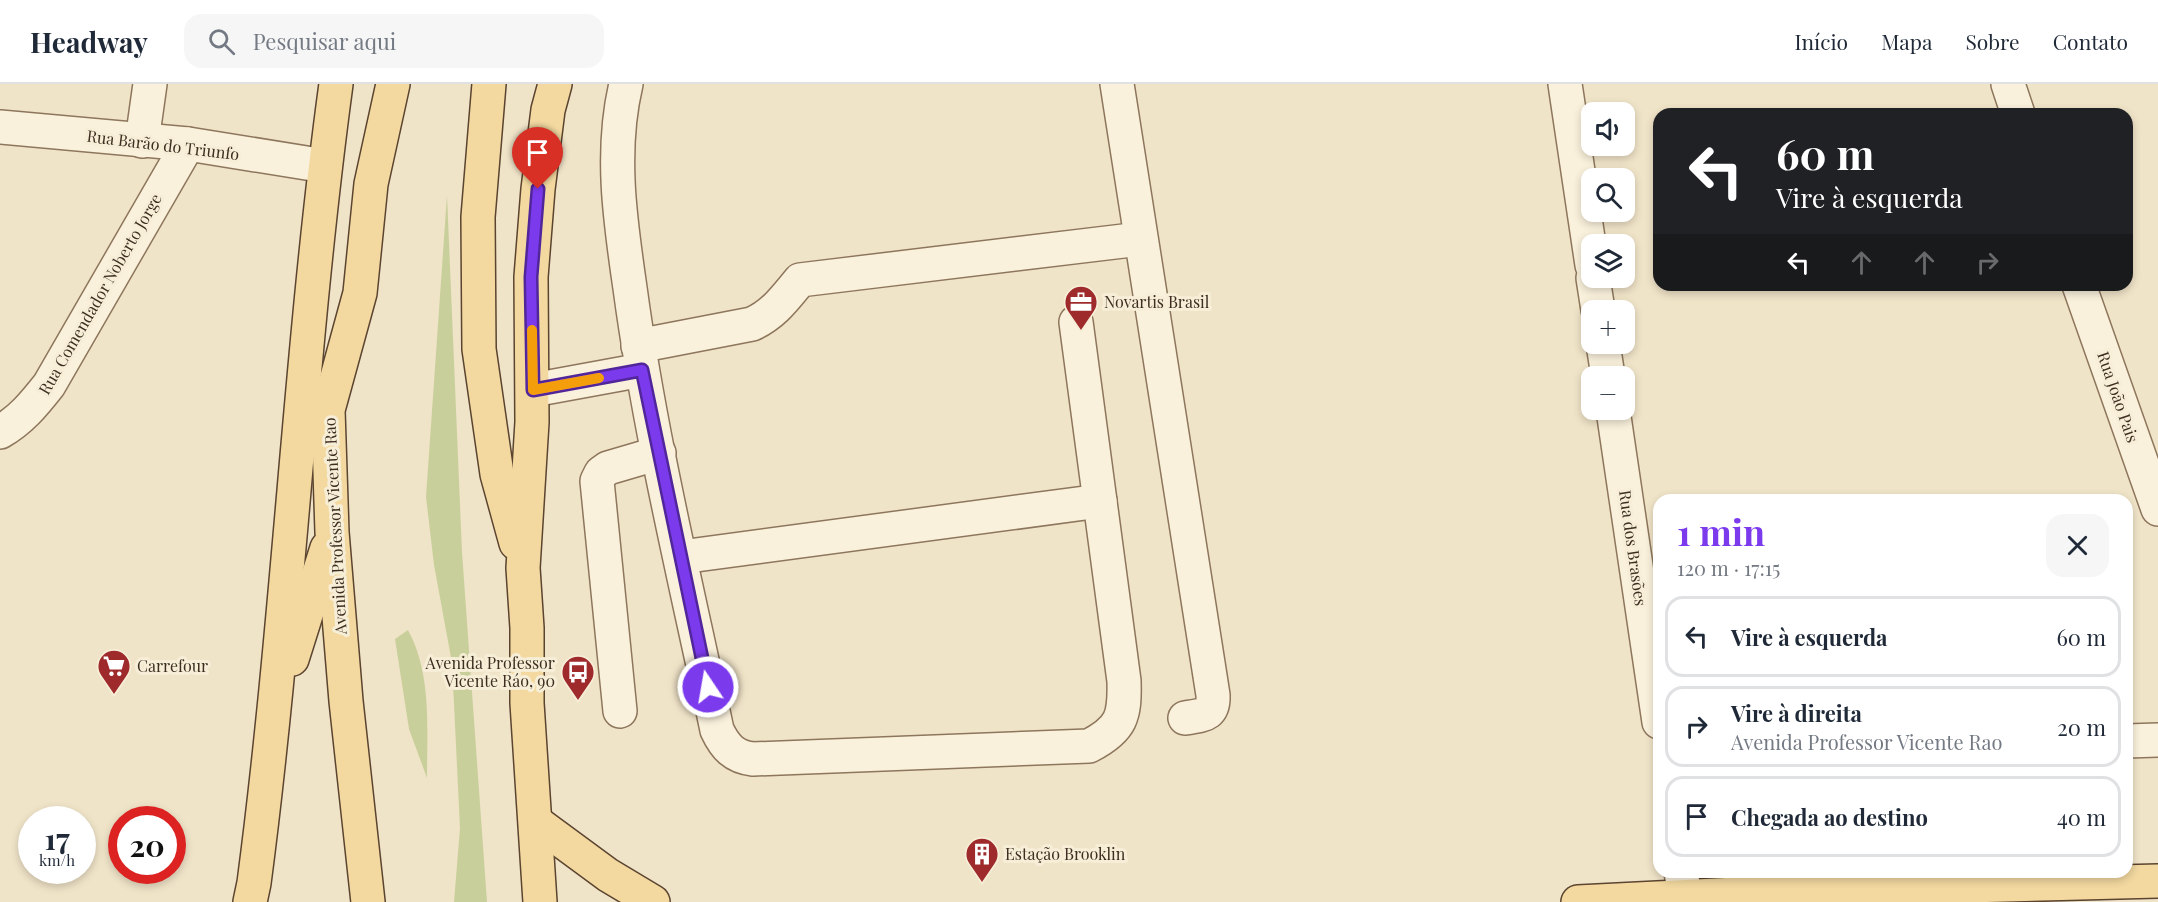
<!DOCTYPE html>
<html lang="pt">
<meta charset="utf-8">
<style>
body{margin:0;font-family:"Playfair Display",serif;background:#f6f6f7;color:#1f2937;height:100vh;display:flex;flex-direction:column;font-size:22px;white-space:nowrap}
*{box-sizing:border-box;margin:0}
p{font-size:20px;color:#747a83}
.icon{flex:none;width:33px;height:33px;fill:none;stroke:currentColor;stroke-width:2;stroke-linecap:round;stroke-linejoin:round}
.map{position:relative;flex:1;overflow:hidden}
.sheet{position:absolute;left:1653px;top:410px;width:480px;height:384px;display:flex;flex-direction:column;background:#fff;border-radius:18px;box-shadow:0 3px 9px #0003}
.sheet>*{flex:none}
.banner{position:absolute;left:1653px;top:24px;width:480px;height:183px;border-radius:18px;box-shadow:0 3px 9px #0003;background:#202124;color:#fff;overflow:hidden}
.controls{position:absolute;left:1581px;top:18px;display:grid;gap:12px}
.controls a{display:grid;place-items:center;width:54px;height:54px;border-radius:12px;background:#fff;box-shadow:0 3px 9px #0003;font-size:30px}
.speed{position:absolute;left:18px;top:722px;display:flex;gap:12px;font-size:30px;font-weight:700;text-align:center}
.speed>*{display:grid;place-content:center;width:78px;height:78px;border-radius:50%;background:#fff;box-shadow:0 3px 9px #0003;line-height:1}
.speed small{font-size:15px;font-weight:400}
.speed .limit{border:9px solid #d22;background:#fff;color:#111}
.pin{position:absolute;display:grid;place-items:center;width:51px;height:51px;color:#fff;margin:-62px -26px;border-radius:50% 50% 50% 0;rotate:-45deg;box-shadow:0 0 6px #0007}
.pin .icon{rotate:45deg}
.me{position:absolute;width:66px;margin:-33px;rotate:348deg;stroke-linejoin:round;filter:drop-shadow(0 0 4px #0008)}
.turn{display:flex;align-items:center;gap:21px;height:126px;padding:0 24px;font-size:27px}
.turn .icon{width:78px;height:78px;stroke-width:2.5}
.turn b{display:block;font-size:42px;line-height:51px}
.lanes{display:flex;align-items:center;height:57px;padding:0 24px;background:#0003;justify-content:center;gap:30px;direction:ltr}
.lanes .off{opacity:.35}
.round{display:grid;place-items:center;flex:none;width:63px;height:63px;border-radius:18px;background:#f6f6f7}
.headline{display:flex;align-items:center;justify-content:space-between;height:102px;padding:0 24px}
h1{font-size:36px;font-weight:700;line-height:45px;color:#7c3aed}
ul{padding:0;list-style:none}
li{display:flex;align-items:center;gap:18px;height:81px;margin:0 12px 9px;padding:0 12px;border:3px solid #e0e1e3;border-radius:18px}
li div{flex:1}
li b{display:block;font-size:22px}
li em{font-style:normal}
header{display:flex;align-items:center;gap:36px;box-sizing:border-box;height:84px;padding:0 30px;background:#fff;border-bottom:2px solid #e0e1e3}
header strong{font-size:28px}
nav{display:flex;gap:33px;margin-inline-start:auto;font-size:21px}
.search{width:420px;height:54px;background:#f6f6f7;display:flex;align-items:center;gap:15px;box-sizing:border-box;padding:0 21px;border-radius:18px;color:#747a83;font-size:22px}
.map>svg:first-child{display:block}
.green{fill:#c9cf9b}
.lines{fill:none;stroke-linecap:round;stroke-linejoin:round}
.minor-casing{stroke:#8d765c;stroke-width:36}
.major-casing{stroke:#5b4430;stroke-width:36}
.minor{stroke:#faf1dc;stroke-width:33}
.major{stroke:#f3d9a0;stroke-width:33}
.route-casing{stroke:#51269a;stroke-width:15}
.route{stroke:#7c3aed;stroke-width:10}
.slow{stroke:#f59e0b;stroke-width:10}
.labels{text-anchor:middle;stroke-width:6;stroke-linejoin:round;paint-order:stroke}
.street-label{font-size:16px;fill:#3d2e20;stroke:#f7eed8}
.poi-label{font-size:16px;fill:#3d2e20;stroke:#f7eed8;text-anchor:start}
</style>
<header>
<strong>Headway</strong>
<div class="search"><svg class="icon" aria-label="search" viewBox="0 0 24 24"><circle cx="10" cy="10" r="6"/><path d="M15 15l6 6"/></svg>Pesquisar aqui</div>
<nav><a>Início</a><a>Mapa</a><a>Sobre</a><a>Contato</a></nav>
</header>
<div class="map">
<svg width="2158" height="818" viewBox="0 0 2158 818">
<rect width="100%" height="100%" fill="#f0e4c8"/>
<!-- green -->
<g class="green">
<path d="M447,111L462,468L487,818H454L460,744L452,579L434,481L426,413Z"/>
<path d="M408,546C432,590 427,646 427,694L409,645L395,555Z"/>
</g>
<g class="lines">
<defs>
<g id="minor">
<path d="M626,0C610,67 620,136 630,204C650,352 686,499 717,646C725,663 734,673 753,675L1089,662C1122,645 1125,632 1124,597L1076,238"/>
<path d="M1117,0L1213,611C1214,632 1203,631 1185,634"/>
<path d="M1565,0L1592,181"/>
<path d="M2008,0L2018,30"/>
<path d="M0,43L188,60L325,82"/>
<path d="M142,57L150,0"/>
<path d="M1593,194L1598,226"/>
<path d="M2079,201L2158,425"/>
<path d="M1603,260L1608,292"/>
<path d="M638,262L752,240C774,230 785,214 800,196L1140,155"/>
<path d="M533,306L642,286"/>
<path d="M1613,326L1659,638"/>
<path d="M0,348C21,336 34,320 49,301L188,60"/>
<path d="M681,473L1100,417"/>
<path d="M620,627L597,397L601,389L608,384L659,369"/>
<path d="M2127,657L2158,656"/>
<path d="M1681,788L1685,812"/>
</g>
<g id="major">
<path d="M489,0L478,133L479,265L497,390L516,459"/>
<path d="M292,575L327,464"/>
<path d="M536,738L608,791L653,818"/>
<path d="M250,818L254,799C289,534 300,265 336,0"/>
<path d="M368,818L346,617L332,448L328,326L360,209L371,100L393,0"/>
<path d="M540,818L527,619V544L523,484L532,338L531,193L538,105L548,26L555,0"/>
<path d="M1578,818L1815,806L2158,797"/>
</g>
</defs>
<!-- minor casing -->
<use href="#minor" class="minor-casing"/>
<!-- major casing -->
<use href="#major" class="major-casing"/>
<!-- minor -->
<use href="#minor" class="minor"/>
<!-- major -->
<use href="#major" class="major"/>
</g>
<g class="lines">
<defs>
<path id="route" d="M538,105L531,193L533,306L642,286L708,603"/>
</defs>
<!-- route casing -->
<use href="#route" class="route-casing"/>
<!-- route -->
<use href="#route" class="route"/>
<!-- slow -->
<path class="slow" d="M532,246L533,306L599,294"/>
</g>
<!-- icons -->
<defs>
<symbol id="office-pin" viewBox="-11 -11 22 30"><path d="M0 17L-7.5 6A9.5 9.5 0 1 1 7.5 6Z" fill="#9e2a2b" stroke="#f7eed8"/><path d="M-6-3h4V-5.5h4V-3h4V5H-6ZM-1-4.5V-3h2v-1.5ZM-6 0V1H6V0Z" fill="#fff"/></symbol>
<symbol id="supermarket-pin" viewBox="-11 -11 22 30"><path d="M0 17L-7.5 6A9.5 9.5 0 1 1 7.5 6Z" fill="#9e2a2b" stroke="#f7eed8"/><path d="M-6-5.5h2.5l.6 2H6L4.5 2H-2.5L-4.4-4H-6ZM-1.5 3.2a1.3 1.3 0 1 0 .1 0ZM3 3.2a1.3 1.3 0 1 0 .1 0Z" fill="#fff"/></symbol>
<symbol id="bus-pin" viewBox="-11 -11 22 30"><path d="M0 17L-7.5 6A9.5 9.5 0 1 1 7.5 6Z" fill="#9e2a2b" stroke="#f7eed8"/><path d="M-5-6H5V4H4V6H2V4H-2V6H-4V4H-5ZM-3.5-4V0h7V-4ZM-3.5 1.2v1.5H-2V1.2ZM2 1.2v1.5H3.5V1.2Z" fill="#fff"/></symbol>
<symbol id="building-pin" viewBox="-11 -11 22 30"><path d="M0 17L-7.5 6A9.5 9.5 0 1 1 7.5 6Z" fill="#9e2a2b" stroke="#f7eed8"/><path d="M-4-6H4V6H1V3H-1V6H-4ZM-2.5-4.3h1.7v1.8h-1.7ZM.8-4.3h1.7v1.8H.8ZM-2.5-1h1.7V.8h-1.7ZM.8-1h1.7V.8H.8Z" fill="#fff"/></symbol>
</defs>
<g fill-rule="evenodd">
<use href="#office-pin" x="1062" y="199" width="38" height="52"/>
<use href="#supermarket-pin" x="95" y="563" width="38" height="52"/>
<use href="#bus-pin" x="559" y="569" width="38" height="52"/>
<use href="#building-pin" x="963" y="751" width="38" height="52"/>
</g>
<g class="labels">
<!-- street labels -->
<g class="street-label">
<text transform="translate(163 61) rotate(7)" y="6">Rua Barão do Triunfo</text>
<text transform="translate(100 210) rotate(-60)" y="6">Rua Comendador Noberto Jorge</text>
<text transform="translate(2118 313) rotate(71)" y="6">Rua João Pais</text>
<text transform="translate(335 442) rotate(-93)" y="6">Avenida Professor Vicente Rao</text>
<text transform="translate(1633 464) rotate(82)" y="6">Rua dos Brasões</text>
</g>
<!-- poi labels -->
<g class="poi-label">
<text x="1104" y="224">Novartis Brasil</text>
<text x="555" y="585" text-anchor="end">Avenida Professor<tspan x="555" dy="18">Vicente Ráo, 90</tspan></text>
<text x="137" y="588">Carrefour</text>
<text x="1005" y="776">Estação Brooklin</text>
</g>
</g>
</svg>
<div class="controls">
<a><svg class="icon" aria-label="sound" viewBox="0 0 24 24"><path d="M4 9h4l5-4v14l-5-4H4zM17 9q2 3 0 6"/></svg></a>
<a><svg class="icon" aria-label="search" viewBox="0 0 24 24"><circle cx="10" cy="10" r="6"/><path d="M15 15l6 6"/></svg></a>
<a><svg class="icon" aria-label="layers" viewBox="0 0 24 24"><path d="M12 4l9 5-9 5-9-5zM3 14l9 5 9-5"/></svg></a>
<a>+</a>
<a>−</a>
</div>
<div class="speed"><div>17<small>km/h</small></div><div class="limit">20</div></div>
<div class="pin" style="left:538px;top:105px;background:#d93025"><svg class="icon" aria-label="arrive" viewBox="0 0 24 24"><path d="M6 21V4h12l-3 4 3 4H6"/></svg></div>
<svg class="me" style="left:708px;top:603px" viewBox="-20 -20 40 40"><circle r="17" fill="#7c3aed" stroke="#fff" stroke-width="3"/><path d="M0-11L8 9 0 5-8 9z" fill="#fff"/></svg>
<div class="banner">
<div class="turn"><svg class="icon" aria-label="left" viewBox="0 0 24 24"><path d="M17 20v-9H6M10 6l-5 5 5 5"/></svg><div><b>60 m</b>Vire à esquerda</div></div>
<div class="lanes"><svg class="icon" aria-label="left" viewBox="0 0 24 24"><path d="M17 20v-9H6M10 6l-5 5 5 5"/></svg><svg class="icon off" aria-label="ahead" viewBox="0 0 24 24"><path d="M12 20V5M6 11l6-6 6 6"/></svg><svg class="icon off" aria-label="ahead" viewBox="0 0 24 24"><path d="M12 20V5M6 11l6-6 6 6"/></svg><svg class="icon off" aria-label="right" viewBox="0 0 24 24"><path d="M7 20v-9h11M14 6l5 5-5 5"/></svg></div>
</div>
<section class="sheet">
<div class="headline"><div><h1>1 min</h1><p>120 m · 17:15</p></div><a class="round"><svg class="icon" aria-label="close" viewBox="0 0 24 24"><path d="M6 6l12 12M18 6L6 18"/></svg></a></div>
<ul>
<li><svg class="icon" aria-label="left" viewBox="0 0 24 24"><path d="M17 20v-9H6M10 6l-5 5 5 5"/></svg><div><b>Vire à esquerda</b></div><em>60 m</em></li>
<li><svg class="icon" aria-label="right" viewBox="0 0 24 24"><path d="M7 20v-9h11M14 6l5 5-5 5"/></svg><div><b>Vire à direita</b><p>Avenida Professor Vicente Rao</p></div><em>20 m</em></li>
<li><svg class="icon" aria-label="arrive" viewBox="0 0 24 24"><path d="M6 21V4h12l-3 4 3 4H6"/></svg><div><b>Chegada ao destino</b></div><em>40 m</em></li>
</ul>
</section>
</div>
